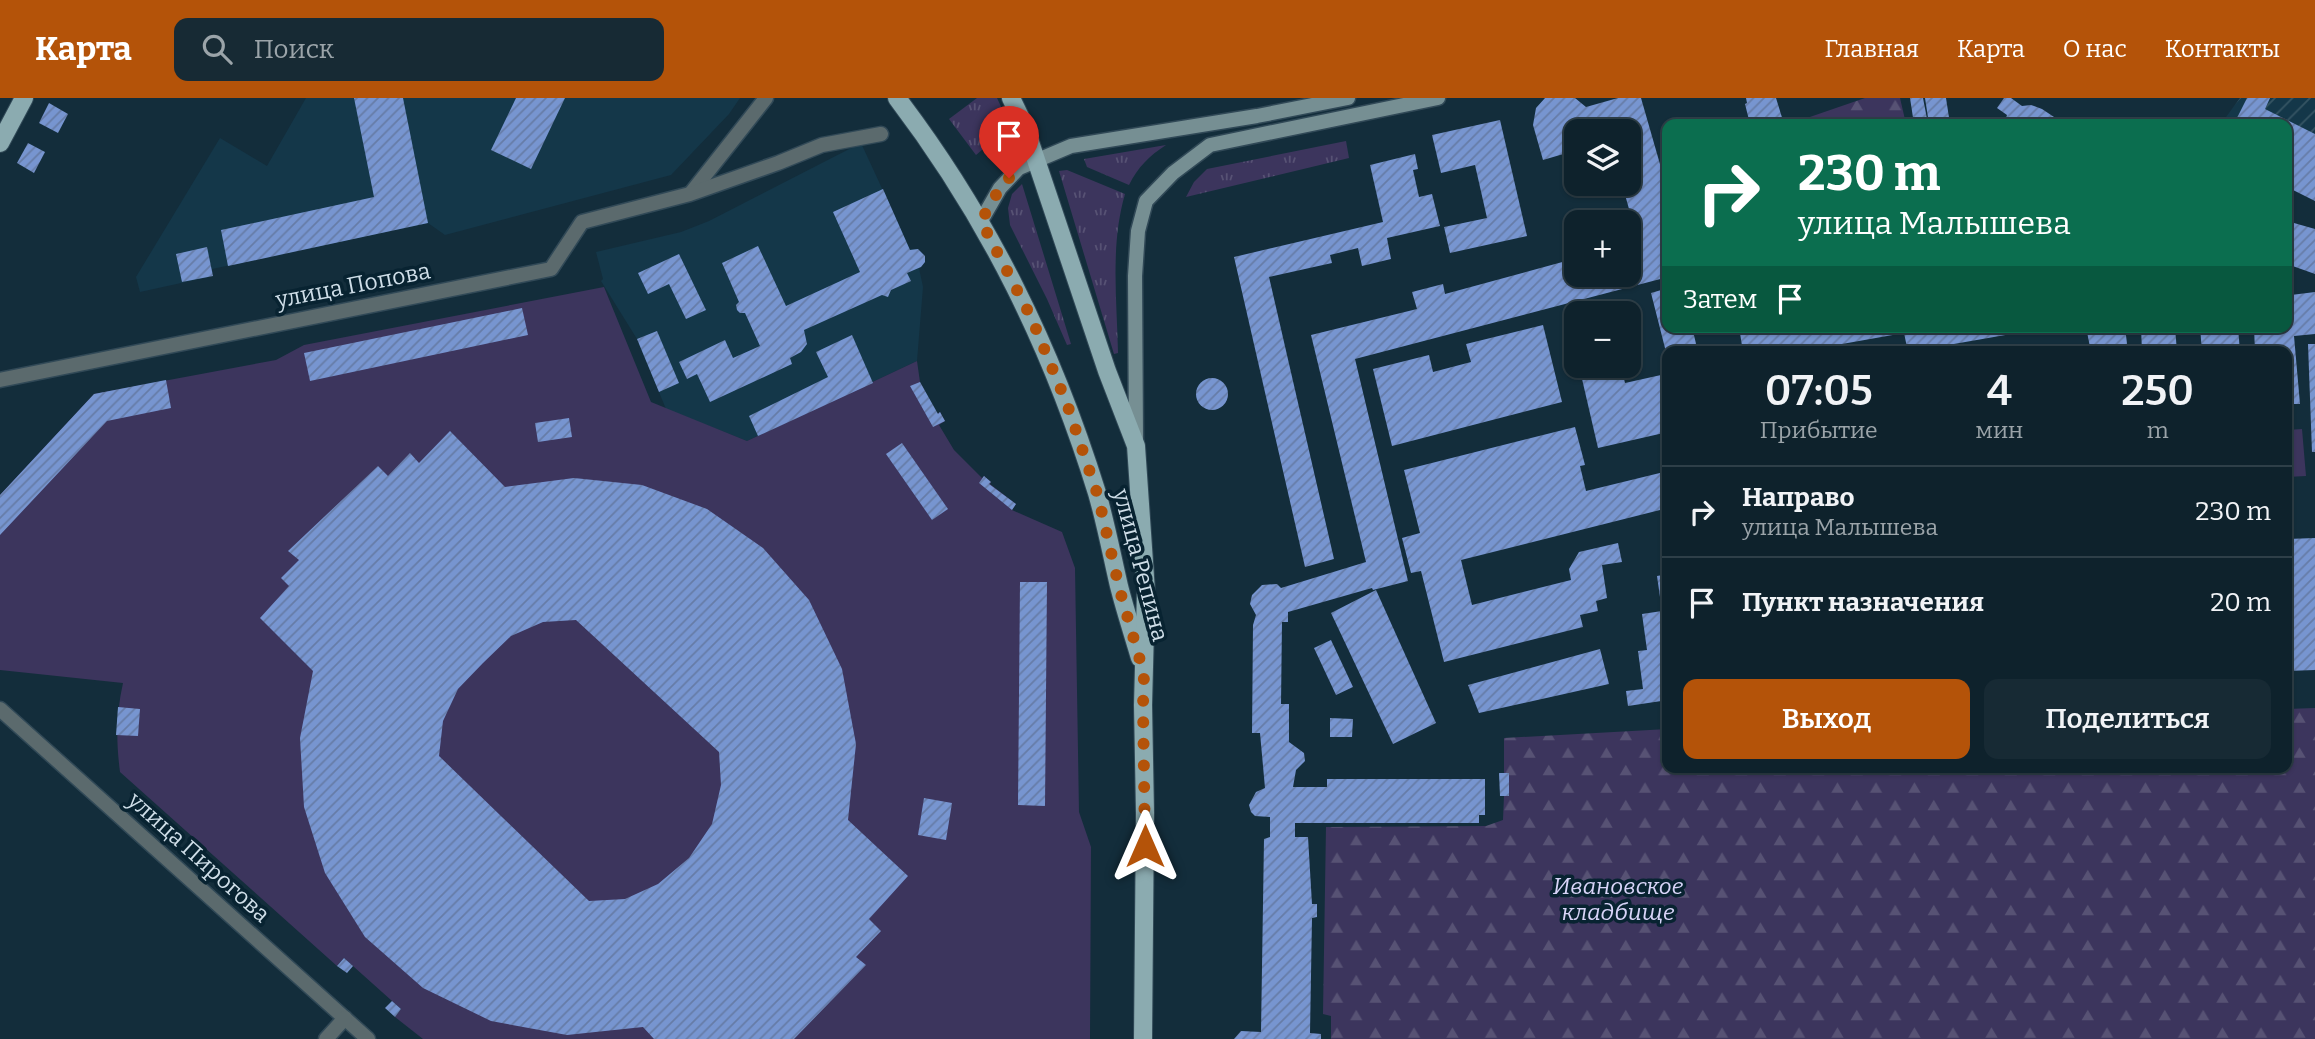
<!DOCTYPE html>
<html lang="ru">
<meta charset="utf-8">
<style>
body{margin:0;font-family:Bitter,serif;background:#172a34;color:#f1f3f6;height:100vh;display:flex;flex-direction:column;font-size:26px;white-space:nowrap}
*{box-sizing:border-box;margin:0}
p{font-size:23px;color:#9ba4a9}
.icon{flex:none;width:38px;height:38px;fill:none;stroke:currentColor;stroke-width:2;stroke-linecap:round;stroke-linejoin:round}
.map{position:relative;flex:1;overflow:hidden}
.drawer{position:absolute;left:1662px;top:248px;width:630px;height:427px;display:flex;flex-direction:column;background:#0e222c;border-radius:14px;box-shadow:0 2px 5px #0004,0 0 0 2px #2e3f48}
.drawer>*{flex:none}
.top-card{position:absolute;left:1662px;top:21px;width:630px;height:214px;border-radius:14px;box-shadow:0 2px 5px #0004,0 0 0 2px #2e3f48;background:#0b6e4f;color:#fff;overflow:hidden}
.controls{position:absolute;left:1564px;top:21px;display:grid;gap:14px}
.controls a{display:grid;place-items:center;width:77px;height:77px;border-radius:14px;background:#0e222c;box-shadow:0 2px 5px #0004,0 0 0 2px #2e3f48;font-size:35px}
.pin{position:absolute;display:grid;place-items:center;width:60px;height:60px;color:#fff;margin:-72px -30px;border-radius:50% 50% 50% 0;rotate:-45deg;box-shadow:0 0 7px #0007}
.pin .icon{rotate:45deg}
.me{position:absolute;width:77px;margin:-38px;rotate:0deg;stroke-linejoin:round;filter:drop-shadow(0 0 5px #0008)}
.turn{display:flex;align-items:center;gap:24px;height:147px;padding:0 21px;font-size:32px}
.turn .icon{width:91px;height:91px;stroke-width:2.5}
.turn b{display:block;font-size:49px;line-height:60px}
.then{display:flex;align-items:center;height:66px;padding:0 21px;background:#0003;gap:14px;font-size:26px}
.eta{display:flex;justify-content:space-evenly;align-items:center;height:119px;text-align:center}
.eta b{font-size:42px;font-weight:600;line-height:49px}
.action{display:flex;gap:14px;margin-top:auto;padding:14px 21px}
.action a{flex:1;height:80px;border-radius:14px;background:#b45309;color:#fff;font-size:28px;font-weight:600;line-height:80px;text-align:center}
.action a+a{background:#172a34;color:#f1f3f6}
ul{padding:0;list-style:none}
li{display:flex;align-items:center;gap:21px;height:91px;padding:0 21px;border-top:2px solid #2e3f48}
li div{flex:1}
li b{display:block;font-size:26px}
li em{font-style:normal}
header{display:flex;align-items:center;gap:42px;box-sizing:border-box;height:98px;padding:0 35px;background:#b45309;color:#fff}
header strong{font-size:33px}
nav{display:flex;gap:38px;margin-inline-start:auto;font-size:24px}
.search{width:490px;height:63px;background:#172a34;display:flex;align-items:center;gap:18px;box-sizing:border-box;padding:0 24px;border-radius:14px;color:#9ba4a9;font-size:26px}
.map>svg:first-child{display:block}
.built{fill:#143749}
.industrial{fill:url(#industrial-furrows)}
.grass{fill:url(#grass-tufts)}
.forest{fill:url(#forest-firs)}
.park{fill:#3c355d}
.building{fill:url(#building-hatch);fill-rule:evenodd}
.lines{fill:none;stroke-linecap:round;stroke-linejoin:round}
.street-casing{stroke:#314957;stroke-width:17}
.secondary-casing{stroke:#314957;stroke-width:17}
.primary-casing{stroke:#314957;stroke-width:20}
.street{stroke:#5b6a6d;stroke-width:14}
.secondary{stroke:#768f93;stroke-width:14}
.primary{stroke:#8babb0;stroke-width:18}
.route{stroke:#b45309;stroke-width:12;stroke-dasharray:0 21.6}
.labels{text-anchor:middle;stroke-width:7;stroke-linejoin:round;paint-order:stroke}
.street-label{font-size:23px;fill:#cfdee8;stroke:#082331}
.park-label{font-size:23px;font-style:italic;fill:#d8d4f8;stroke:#082331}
</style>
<header>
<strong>Карта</strong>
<div class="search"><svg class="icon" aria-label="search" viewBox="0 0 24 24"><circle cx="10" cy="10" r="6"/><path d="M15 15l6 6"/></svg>Поиск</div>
<nav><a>Главная</a><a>Карта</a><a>О нас</a><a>Контакты</a></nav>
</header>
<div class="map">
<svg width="2315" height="941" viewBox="0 0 2315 941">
<defs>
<pattern id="industrial-furrows" width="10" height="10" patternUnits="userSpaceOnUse" patternTransform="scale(1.75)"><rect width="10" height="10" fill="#143749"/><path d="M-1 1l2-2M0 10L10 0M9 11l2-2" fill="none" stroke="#355463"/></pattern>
<pattern id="grass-tufts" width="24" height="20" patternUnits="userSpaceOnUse" patternTransform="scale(1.75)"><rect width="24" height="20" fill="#3c355d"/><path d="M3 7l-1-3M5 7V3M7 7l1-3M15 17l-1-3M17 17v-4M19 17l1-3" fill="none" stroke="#575274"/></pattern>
<pattern id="forest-firs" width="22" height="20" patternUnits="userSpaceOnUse" patternTransform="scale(1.75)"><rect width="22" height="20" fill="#3c355d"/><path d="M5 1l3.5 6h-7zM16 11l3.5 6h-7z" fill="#575274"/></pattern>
<pattern id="building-hatch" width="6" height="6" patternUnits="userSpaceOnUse" patternTransform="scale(1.75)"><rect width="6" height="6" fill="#7795d0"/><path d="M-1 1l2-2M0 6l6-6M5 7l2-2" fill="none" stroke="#667ca7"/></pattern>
</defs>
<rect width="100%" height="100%" fill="#132d3b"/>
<!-- built -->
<g class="built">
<path d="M306,0H740L729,16L671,77L445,137L428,125L212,171L213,178L140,194L136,179L220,40L267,68Z"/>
<path d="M861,45L910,151H918L925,158V164L919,170L923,189L917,263L747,343L666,311L637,241L601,183L603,181L596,154L681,134L709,123Z"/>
</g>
<!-- industrial -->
<path class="industrial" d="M2240,0H2315V103L2287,26H2221Z"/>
<!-- grass -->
<g class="grass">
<path d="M977,0H997L1010,28L976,57L949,21Z"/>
<path d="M1346,43L1349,60L1186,99L1194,84L1207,71Z"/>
<path d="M1166,47C1149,58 1138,69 1129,87L1087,69L1084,61Z"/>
<path d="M1067,72L1125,96C1110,147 1117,203 1118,255L1114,256L1059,73Z"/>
<path d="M1022,86L1071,246L1067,247L1047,201L1010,127L1008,110L1012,96Z"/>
</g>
<!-- forest -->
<g class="forest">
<path d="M1865,0H1900L1906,26H1809L1807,20Z"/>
<path d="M2315,610V941H1331V918L1323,916L1326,729L1486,728L1503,722L1504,698L1509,697V676L1504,675V640L1668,631V670H2287V611Z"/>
</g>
<!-- park -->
<g class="park">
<path d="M604,189L651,304L747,343L917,263L920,284L937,316L940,314L945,323L939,327L954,352L982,380L984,378L991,384L990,386L1016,406L1012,412L1062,434L1075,470L1079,714L1091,749L1090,941H423L395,919L401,911L344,860L337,868L120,674C116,643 116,616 123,585L0,572V397L94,296L276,262L304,247Z"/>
<path d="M2302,331L2306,378L2287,379V332Z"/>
</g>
<!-- building -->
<g class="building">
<path d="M354,0H403L428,125L228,168L221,132L374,99Z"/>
<path d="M516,0H565L531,71L491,52Z"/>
<path d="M1545,0H1575L1586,9L1618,0H1641L1668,94V179L1355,261L1408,483L1373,492L1372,490L1288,514V524H1282L1281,606H1289V644L1304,655L1305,663L1296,672L1293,689H1327V681H1485V717H1479V725H1295V739H1308L1312,806H1317V819L1312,820L1310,935L1321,936V941H1234L1241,933L1261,934L1264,741L1270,739V719L1255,718L1251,714L1249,707L1256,694L1265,690L1260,635H1252L1253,527L1256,517L1250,506L1252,497L1262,487L1277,486L1281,490L1366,464L1311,237L1417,211L1412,194L1443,186L1445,196L1577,160V177H1629V146L1638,143L1622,86H1629V33H1577V52L1543,62L1533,27L1536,10Z"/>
<path d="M1746,0H1776L1784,26H1750L1745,6L1747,5Z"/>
<path d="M1910,0H1923L1928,26H1914Z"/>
<path d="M1925,0H1946L1950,26H1929Z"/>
<path d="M2004,0H2011L2022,8L2031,7L2042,11L2054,19L2058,26H2004L2007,17L1997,10Z"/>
<path d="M2247,0H2270L2265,11L2315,36V103L2287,89V26H2234Z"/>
<path d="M49,5L68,16L58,35L39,25Z"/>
<path d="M1500,22L1527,138L1450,155L1444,129L1487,120L1475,67L1441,75L1432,37Z"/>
<path d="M28,45L45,54L34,75L17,65Z"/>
<path d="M1415,56L1418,71L1413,72L1419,99L1432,96L1440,128L1387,140L1391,161L1362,168L1358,150L1330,157L1332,165L1269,179L1334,461L1305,469L1234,159L1383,124L1370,67Z"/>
<path d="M883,91L910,152L918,151L925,158V164L921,169L907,175L911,183L891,192L888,199L882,197L804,232L807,246L801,254L790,260L792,266L710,304L697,276L687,281L679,264L725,242L733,260L760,248L745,215H740L737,212L736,207L739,204L722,165L758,148L786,208L860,174L833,114Z"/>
<path d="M2287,123L2315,131V176L2287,166Z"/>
<path d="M207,149L213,178L182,184L176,156Z"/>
<path d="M679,156L706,212L686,221L669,186L648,196L638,175Z"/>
<path d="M2287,180H2289L2291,197L2315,194V236L2294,238L2300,306H2287V254H2255L2254,229H2287Z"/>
<path d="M1668,190V229H1692L1698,254H1666L1651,195Z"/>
<path d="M522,210L528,237L310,283L304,255Z"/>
<path d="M1543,227L1562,304L1392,348L1373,271L1429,257L1433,274L1471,264L1466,246Z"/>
<path d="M1739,229H2040V231L1908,254L1904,235L1797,254H1743Z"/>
<path d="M2086,229H2125L2128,254H2091Z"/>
<path d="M2141,229H2175L2177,254H2142Z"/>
<path d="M2200,229H2238L2240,254H2202Z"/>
<path d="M657,233L679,285L659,294L637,241Z"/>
<path d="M852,237L873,285L758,338L749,318L828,279L816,254Z"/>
<path d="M2308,246H2315V354H2312Z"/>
<path d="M1579,268H1621L1625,285L1661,277L1668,306V334L1598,350Z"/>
<circle cx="1212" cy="296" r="16"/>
<path d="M166,282L171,310L107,323L0,437V397L94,296Z"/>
<path d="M920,284L938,316L940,314L945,323L933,329L910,288Z"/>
<path d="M569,320L572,339L538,344L535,325Z"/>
<path d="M1575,329L1585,367L1580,368L1586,393L1668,373V410L1461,462L1472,507L1571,482L1569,471L1579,454L1618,445L1622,464L1602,467L1607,500L1596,503L1598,513L1580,517L1583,529L1444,564L1421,473L1411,475L1402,440L1420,435L1404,372Z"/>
<path d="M450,333L505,389L574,380L642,387L707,411L763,450L809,502L842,571L856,646L848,722L908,778L869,821L881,833L856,859L866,867L794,941H654L643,929L567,937L491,923L423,890L365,839L325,775L304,709L300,640L313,573L260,520L289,488L281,480L299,462L288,453L378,368L388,378L410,355L419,365ZM576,522L719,654L721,687L712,726L689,760L658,786L625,801L589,803L439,658L443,623L458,591L483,565L511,538L543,524Z"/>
<path d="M902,345L948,411L932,422L886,356Z"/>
<path d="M984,378L991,384L989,386L1016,406L1012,412L979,385Z"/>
<path d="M1668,436V461H1666L1663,437Z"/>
<path d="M2315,440V572L2287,573V441Z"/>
<path d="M1668,476V602L1628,608L1626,593L1643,591L1638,553L1647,552L1642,516L1662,513L1657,478Z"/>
<path d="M1020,484H1047L1045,708L1018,707Z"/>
<path d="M1376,492L1436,625L1393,646L1331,515Z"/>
<path d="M1331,542L1353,589L1336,597L1314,550Z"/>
<path d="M1600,551L1609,586L1479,615L1468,587Z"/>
<path d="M118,609L140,611L138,638L116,637Z"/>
<path d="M1330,620L1353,621L1352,639H1330Z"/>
<path d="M1499,675H1509V698H1500Z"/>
<path d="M924,700L952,705L946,742L918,737Z"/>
<path d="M344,860L353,868L347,875L337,868Z"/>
<path d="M392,903L401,911L395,919L385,910Z"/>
</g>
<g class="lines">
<defs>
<g id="street">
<path d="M691,95L766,0"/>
<path d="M0,282L551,171L582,124L690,96L778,65L822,47L881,36"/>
<path d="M0,611L368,941"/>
<path d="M326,941L345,920"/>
</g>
<g id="secondary">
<path d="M981,123L1000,90L1019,70L1071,48L1257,18L1348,0"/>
<path d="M1136,343L1135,178L1138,133L1146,103L1173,75L1210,47L1438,0"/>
</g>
<g id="primary">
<path d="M897,0C989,121 1052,250 1097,395C1106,426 1112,458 1119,488C1125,512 1133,536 1140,560"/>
<path d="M1011,0L1025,29L1107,273L1136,348L1146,493L1143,607L1145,715L1143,941"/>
<path d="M0,45L24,0"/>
</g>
</defs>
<!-- street casing -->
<use href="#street" class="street-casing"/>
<!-- secondary casing -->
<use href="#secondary" class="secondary-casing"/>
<!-- primary casing -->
<use href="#primary" class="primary-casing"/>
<!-- street -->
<use href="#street" class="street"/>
<!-- secondary -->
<use href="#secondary" class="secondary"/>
<!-- primary -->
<use href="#primary" class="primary"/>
</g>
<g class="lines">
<!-- route -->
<path class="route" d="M1009,80L1000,90L981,123L1031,219L1067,306L1098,398L1120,493L1144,576L1143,607L1145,748"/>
</g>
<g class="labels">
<!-- street labels -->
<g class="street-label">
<text transform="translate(353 187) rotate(-11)" y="8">улица Попова</text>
<text transform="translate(1141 467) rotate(75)" y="8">улица Репина</text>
<text transform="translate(199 759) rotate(42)" y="8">улица Пирогова</text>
</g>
<!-- park labels -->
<g class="park-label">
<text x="1618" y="796">Ивановское<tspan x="1618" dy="26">кладбище</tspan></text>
</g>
</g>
</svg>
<div class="controls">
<a><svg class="icon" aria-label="layers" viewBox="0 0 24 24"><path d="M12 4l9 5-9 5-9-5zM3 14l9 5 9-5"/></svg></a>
<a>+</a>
<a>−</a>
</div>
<div class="pin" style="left:1009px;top:80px;background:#d93025"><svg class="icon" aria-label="arrive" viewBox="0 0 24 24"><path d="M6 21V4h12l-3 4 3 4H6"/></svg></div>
<svg class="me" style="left:1145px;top:748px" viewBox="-20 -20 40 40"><path d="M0-17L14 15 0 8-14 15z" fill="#b45309" stroke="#fff" stroke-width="4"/></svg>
<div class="top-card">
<div class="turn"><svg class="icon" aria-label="right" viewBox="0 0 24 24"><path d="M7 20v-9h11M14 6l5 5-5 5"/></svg><div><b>230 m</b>улица Малышева</div></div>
<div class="then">Затем<svg class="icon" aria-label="arrive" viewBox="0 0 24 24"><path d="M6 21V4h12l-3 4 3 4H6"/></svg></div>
</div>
<section class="drawer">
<div class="eta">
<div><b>07:05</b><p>Прибытие</p></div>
<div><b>4</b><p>мин</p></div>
<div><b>250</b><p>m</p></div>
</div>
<ul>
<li><svg class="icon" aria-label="right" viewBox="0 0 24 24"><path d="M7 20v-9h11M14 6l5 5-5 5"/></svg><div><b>Направо</b><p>улица Малышева</p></div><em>230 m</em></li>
<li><svg class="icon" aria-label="arrive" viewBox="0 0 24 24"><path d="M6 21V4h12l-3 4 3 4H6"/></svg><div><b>Пункт назначения</b></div><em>20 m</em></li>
</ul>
<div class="action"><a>Выход</a><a>Поделиться</a></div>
</section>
</div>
